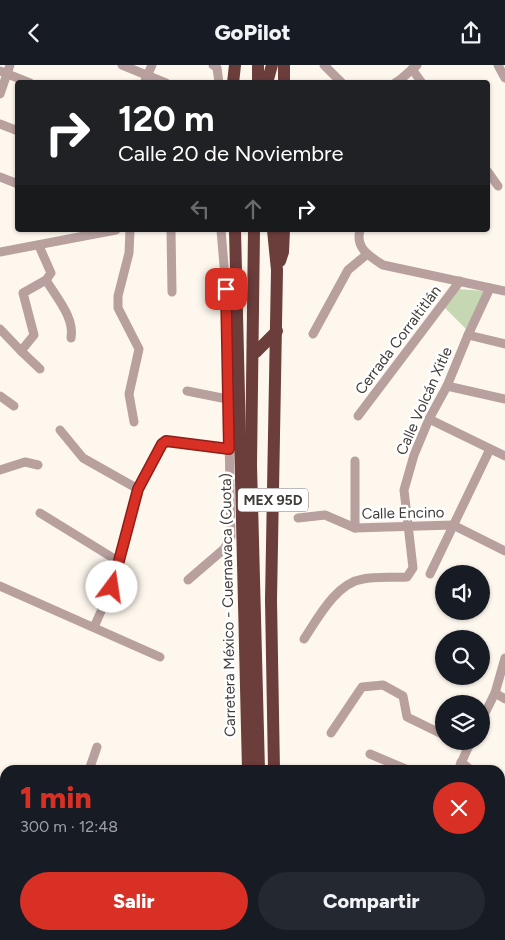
<!DOCTYPE html>
<html lang="es">
<meta charset="utf-8">
<style>
body{margin:0;font-family:Figtree,sans-serif;background:#242831;color:#f1f3f6;height:100vh;display:flex;flex-direction:column;font-size:19px;white-space:nowrap}
*{box-sizing:border-box;margin:0}
p{font-size:16px;color:#9ea1a6}
.icon{flex:none;width:28px;height:28px;fill:none;stroke:currentColor;stroke-width:2;stroke-linecap:round;stroke-linejoin:round}
.map{position:relative;flex:1;overflow:hidden}
.sheet{position:absolute;left:0px;top:700px;width:505px;height:175px;display:flex;flex-direction:column;background:#171b24;border-radius:15px 15px 0 0;box-shadow:0 1px 4px #0004}
.sheet>*{flex:none}
.banner{position:absolute;left:15px;top:15px;width:475px;height:152px;border-radius:5px;box-shadow:0 1px 4px #0004;background:#202124;color:#fff;overflow:hidden}
.tools{position:absolute;left:435px;top:500px;display:grid;gap:10px}
.tools a{display:grid;place-items:center;width:55px;height:55px;border-radius:50%;background:#171b24;box-shadow:0 1px 4px #0004;font-size:25px}
.pin{position:absolute;display:grid;place-items:center;width:42px;height:42px;color:#fff;margin:-21px;border-radius:10px;box-shadow:0 2px 8px #0006}
.me{position:absolute;width:55px;margin:-28px;rotate:14deg;stroke-linejoin:round;filter:drop-shadow(0 0 4px #0008)}
.turn{display:flex;align-items:center;gap:18px;height:105px;padding:0 20px;font-size:22px}
.turn .icon{width:65px;height:65px;stroke-width:2.5}
.turn b{display:block;font-size:35px;line-height:42px}
.lanes{display:flex;align-items:center;height:48px;padding:0 20px;background:#0003;justify-content:center;gap:25px;direction:ltr}
.lanes .off{opacity:.35}
.round{display:grid;place-items:center;flex:none;width:52px;height:52px;border-radius:26px;background:#242831}
.head{display:flex;align-items:center;justify-content:space-between;height:85px;padding:0 20px}
h1{font-size:30px;font-weight:800;line-height:38px;color:#d93025}
.cta{display:flex;gap:10px;margin-top:auto;padding:10px 20px}
.cta a{flex:1;height:58px;border-radius:30px;background:#d93025;color:#fff;font-size:20px;font-weight:800;line-height:58px;text-align:center}
.cta a+a{background:#242831;color:#f1f3f6}
header{display:flex;justify-content:space-between;align-items:center;height:65px;padding:0 20px;background:#171b24;font-size:22px;font-weight:800}
.map>svg:first-child{display:block}
.green{fill:#c6d8b3}
.lines{fill:none;stroke-linecap:round;stroke-linejoin:round}
.minor{stroke:#b8a09e;stroke-width:9}
.highway{stroke:#6b3d3b;stroke-width:12}
.highway-bridge{stroke:#6b3d3b;stroke-width:12}
.route-casing{stroke:#8d1f18;stroke-width:12}
.route{stroke:#d93025;stroke-width:9}
.labels{text-anchor:middle;stroke-width:5;stroke-linejoin:round;paint-order:stroke}
.shield{fill:#fff;stroke:#797674;stroke-width:1}
.shield-label{font-size:14px;font-weight:bold;fill:#3f3c39}
.street-label{font-size:15px;fill:#3f3c39;stroke:#fff}
</style>
<header><svg class="icon" aria-label="back" viewBox="0 0 24 24"><path d="M15 5l-7 7 7 7"/></svg>GoPilot<svg class="icon" aria-label="share" viewBox="0 0 24 24"><path d="M12 15V3M7 8l5-5 5 5M5 13v7h14v-7"/></svg></header>
<div class="map">
<svg width="505" height="875" viewBox="0 0 505 875">
<rect width="100%" height="100%" fill="#fef7ee"/>
<!-- green -->
<path class="green" d="M457,224L487,226L466,264L445,243Z"/>
<g class="lines">
<!-- minor -->
<g class="minor">
<path d="M122,0L166,18"/>
<path d="M213,0L217,3L219,18"/>
<path d="M324,0L342,18"/>
<path d="M498,0L505,13"/>
<path d="M412,4L422,18"/>
<path d="M0,6L30,18"/>
<path d="M144,18L152,0"/>
<path d="M395,18L401,14L417,0"/>
<path d="M0,29L10,0"/>
<path d="M0,59L18,66"/>
<path d="M488,107L498,121"/>
<path d="M0,112L18,119"/>
<path d="M130,165L129,188L118,231V243L139,284L129,329L134,357"/>
<path d="M171,165L172,227"/>
<path d="M360,165C355,183 369,191 383,200L505,226"/>
<path d="M0,187L116,165"/>
<path d="M46,215C56,232 75,253 71,273"/>
<path d="M0,264L21,286L34,270L23,228L46,215L51,208L39,181"/>
<path d="M313,269L348,205L366,190"/>
<path d="M468,270L505,279"/>
<path d="M21,286L40,304"/>
<path d="M447,321L505,334"/>
<path d="M187,326L227,334"/>
<path d="M0,331L14,341"/>
<path d="M358,351L460,216"/>
<path d="M429,354L505,391"/>
<path d="M60,365L83,393L138,424"/>
<path d="M0,405L25,397L38,400"/>
<path d="M40,448L118,496"/>
<path d="M298,453L325,450L355,463L453,460L505,486"/>
<path d="M355,463V396"/>
<path d="M430,509L490,384"/>
<path d="M188,515L224,484L231,472L226,224L221,165"/>
<path d="M0,521L160,592"/>
<path d="M94,562L112,522L138,424L162,379L166,376L229,384"/>
<path d="M304,574C318,553 336,518 363,514C377,511 393,513 407,512L413,503L404,425L414,390L429,354L447,321L468,270L490,223"/>
<path d="M495,628L505,634"/>
<path d="M481,656L495,628L505,593"/>
<path d="M331,668L362,622L383,620L403,631L407,652L444,670"/>
<path d="M458,676L469,681"/>
<path d="M370,689L408,705"/>
<path d="M461,697L471,705"/>
<path d="M89,705L97,682"/>
<path d="M458,705L471,676"/>
<path d="M0,722L4,715"/>
<path d="M500,727L505,730"/>
<path d="M0,793L5,798"/>
<path d="M500,795L505,799"/>
<path d="M0,822L5,816"/>
<path d="M203,870L212,874L228,870"/>
<path d="M479,870L505,873"/>
<path d="M377,875L378,870"/>
</g>
<!-- highway -->
<g class="highway">
<path d="M258,0V18"/>
<path d="M233,18L235,0"/>
<path d="M267,18L272,0"/>
<path d="M284,18V0"/>
<path d="M235,165L248,705"/>
<path d="M254,165L251,400L259,705"/>
<path d="M273,165L277,205L271,535L274,705"/>
<path d="M280,196L283,187L284,165"/>
<path d="M256,287L277,266"/>
<path d="M258,870V875"/>
<path d="M277,870V875"/>
</g>
<!-- highway-bridge -->
<path class="highway-bridge" d="M258,18V15"/>
</g>
<g class="lines">
<defs>
<path id="route" d="M112,522L138,424L162,379L166,376L229,384L226,224"/>
</defs>
<!-- route casing -->
<use href="#route" class="route-casing"/>
<!-- route -->
<use href="#route" class="route"/>
</g>
<g class="labels">
<!-- shield labels -->
<rect class="shield" x="238" y="423.5" width="70" height="23" rx="4"/>
<g class="shield-label">
<text x="273" y="440">MEX 95D</text>
</g>
<!-- street labels -->
<g class="street-label">
<text transform="translate(398 275) rotate(-53)" y="5">Cerrada Corraltitlán</text>
<text transform="translate(424 336) rotate(-66)" y="5">Calle Volcán Xitle</text>
<text transform="translate(403 448) rotate(-1)" y="5">Calle Encino</text>
<text transform="translate(228 540) rotate(-91)" y="5">Carretera México - Cuernavaca (Cuota)</text>
</g>
</g>
</svg>
<div class="tools">
<a><svg class="icon" aria-label="sound" viewBox="0 0 24 24"><path d="M4 9h4l5-4v14l-5-4H4zM17 9q2 3 0 6"/></svg></a>
<a><svg class="icon" aria-label="search" viewBox="0 0 24 24"><circle cx="10" cy="10" r="6"/><path d="M15 15l6 6"/></svg></a>
<a><svg class="icon" aria-label="layers" viewBox="0 0 24 24"><path d="M12 4l9 5-9 5-9-5zM3 14l9 5 9-5"/></svg></a>
</div>
<div class="pin" style="left:226px;top:224px;background:#d93025"><svg class="icon" aria-label="arrive" viewBox="0 0 24 24"><path d="M6 21V4h12l-3 4 3 4H6"/></svg></div>
<svg class="me" style="left:112px;top:522px" viewBox="-20 -20 40 40"><circle r="19" fill="#fff"/><path d="M0-13L10 11 0 6-10 11z" fill="#d93025"/></svg>
<div class="banner">
<div class="turn"><svg class="icon" aria-label="right" viewBox="0 0 24 24"><path d="M7 20v-9h11M14 6l5 5-5 5"/></svg><div><b>120 m</b>Calle 20 de Noviembre</div></div>
<div class="lanes"><svg class="icon off" aria-label="left" viewBox="0 0 24 24"><path d="M17 20v-9H6M10 6l-5 5 5 5"/></svg><svg class="icon off" aria-label="ahead" viewBox="0 0 24 24"><path d="M12 20V5M6 11l6-6 6 6"/></svg><svg class="icon" aria-label="right" viewBox="0 0 24 24"><path d="M7 20v-9h11M14 6l5 5-5 5"/></svg></div>
</div>
<section class="sheet">
<div class="head"><div><h1>1 min</h1><p>300 m · 12:48</p></div><a class="round" style="background:#d93025;color:#fff"><svg class="icon" aria-label="close" viewBox="0 0 24 24"><path d="M6 6l12 12M18 6L6 18"/></svg></a></div>
<div class="cta"><a>Salir</a><a>Compartir</a></div>
</section>
</div>
